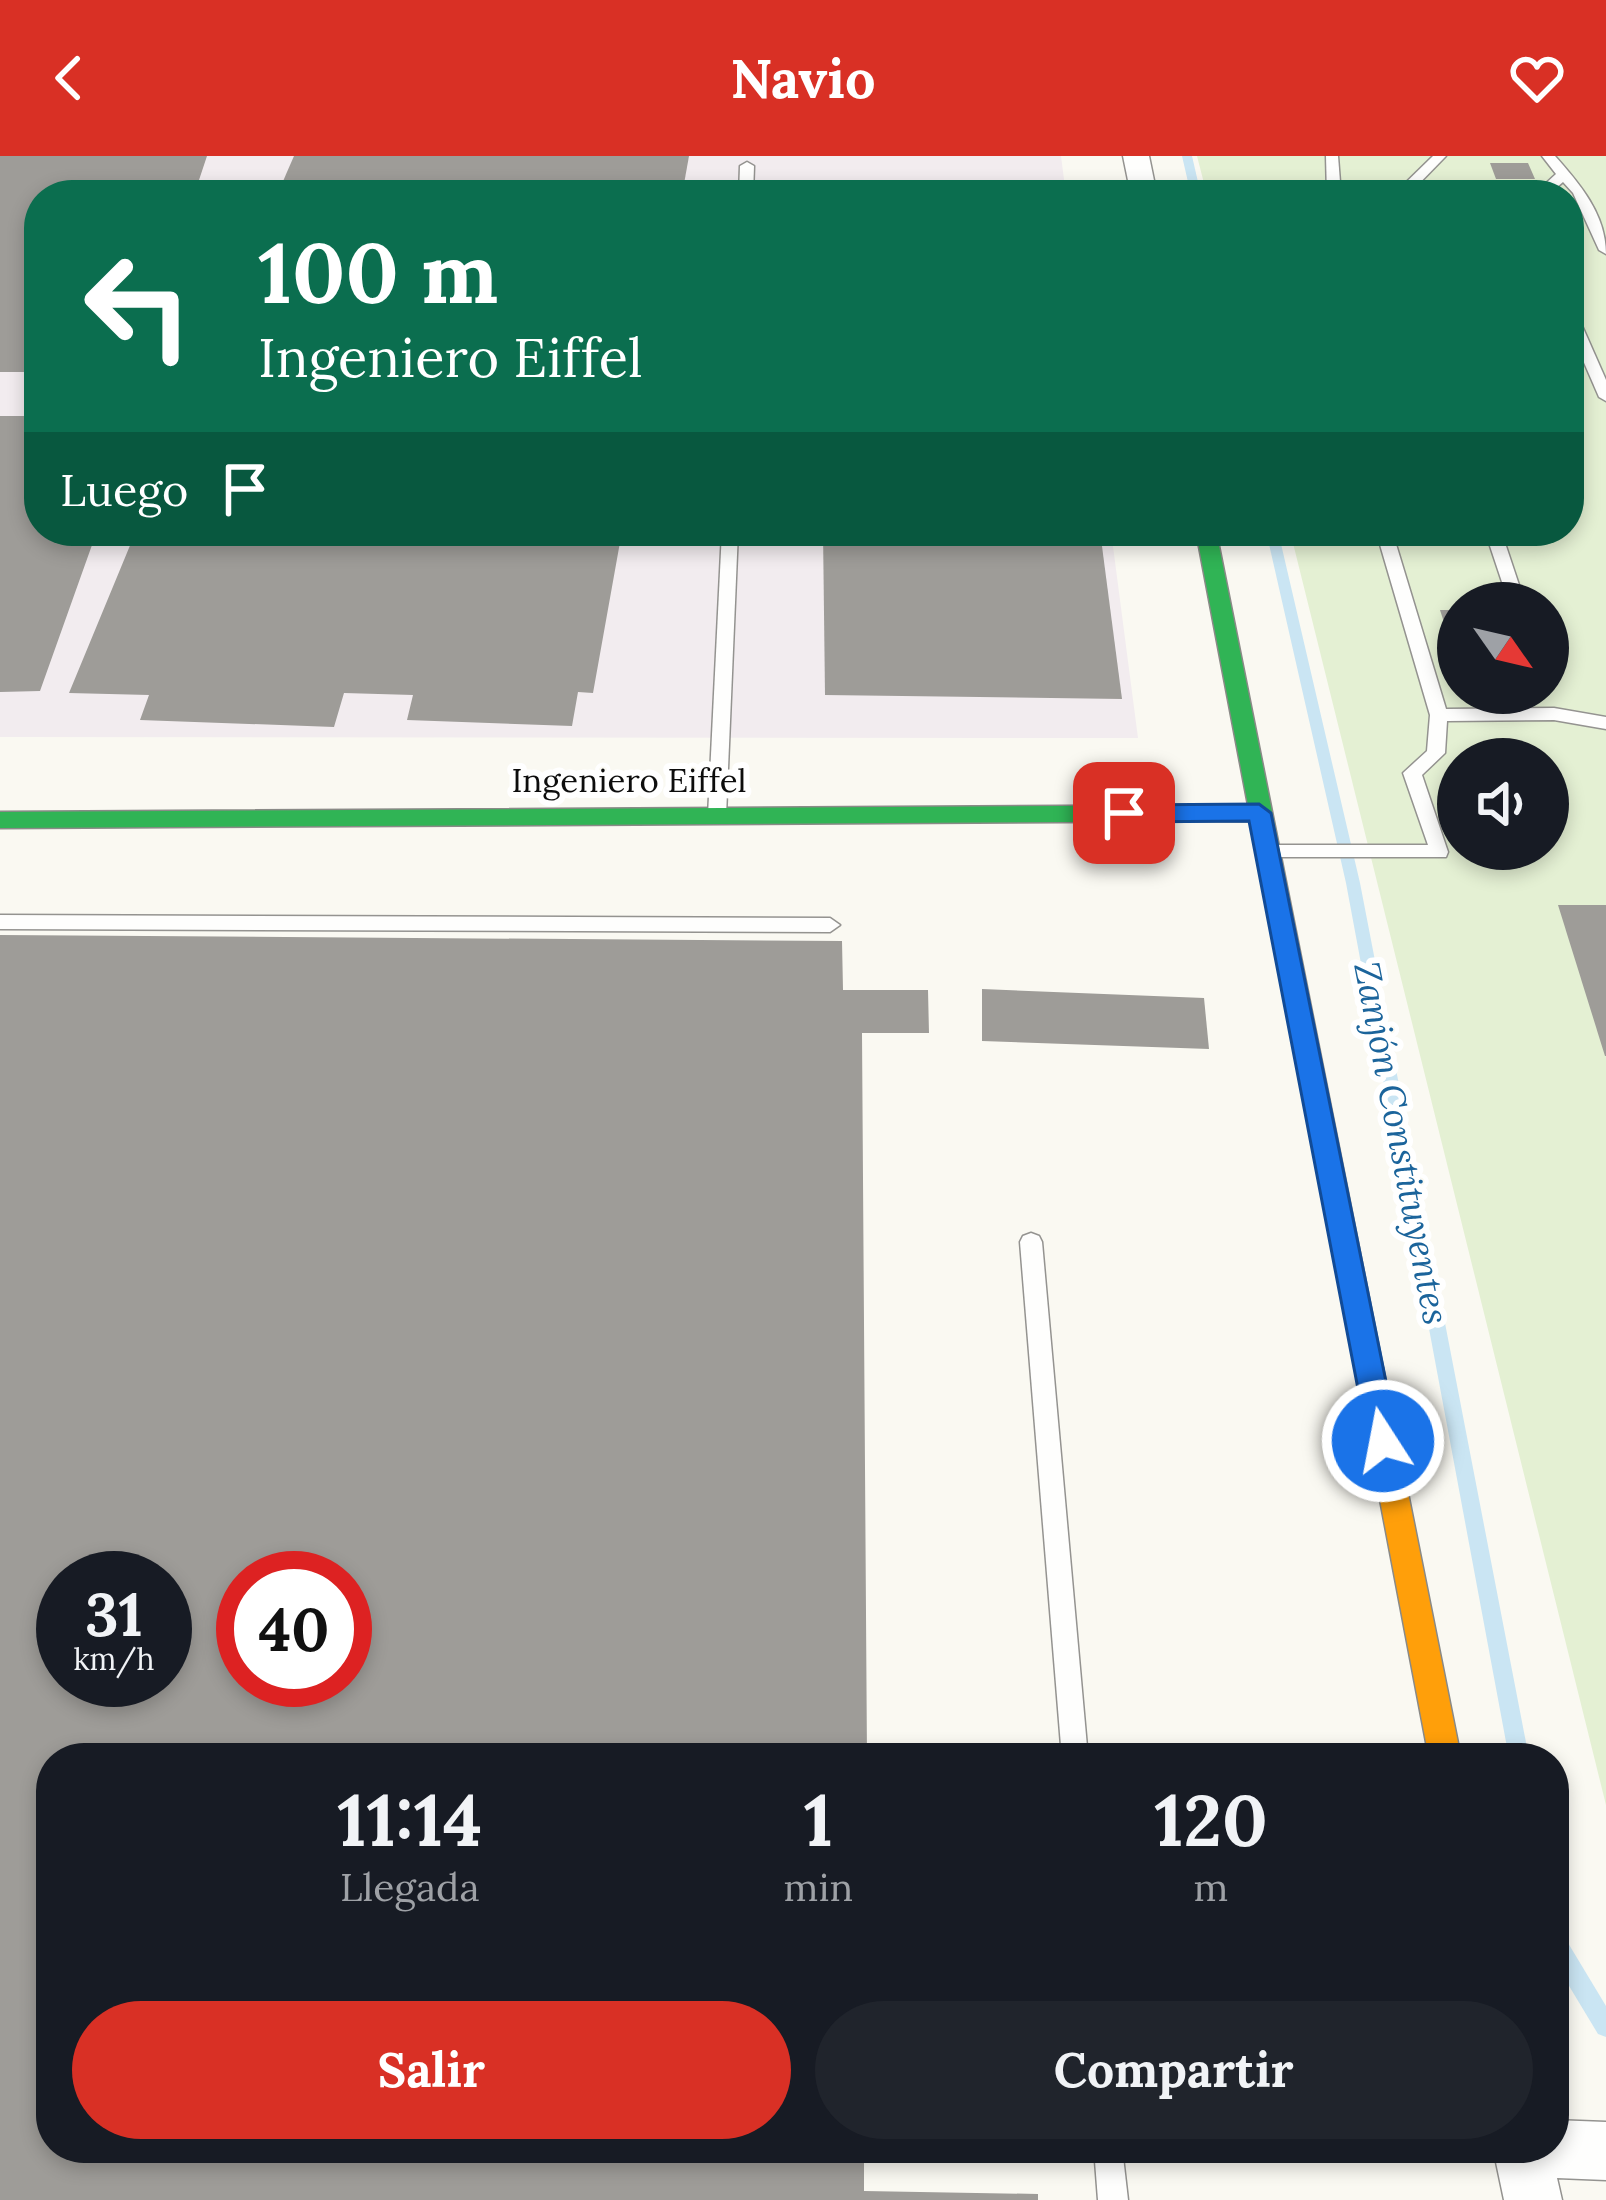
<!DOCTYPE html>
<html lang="es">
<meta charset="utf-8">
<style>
body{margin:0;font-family:Lora,serif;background:#20242c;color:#f1f3f6;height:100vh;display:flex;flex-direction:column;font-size:45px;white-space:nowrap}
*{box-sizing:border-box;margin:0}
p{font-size:39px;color:#9ea1a6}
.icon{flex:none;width:66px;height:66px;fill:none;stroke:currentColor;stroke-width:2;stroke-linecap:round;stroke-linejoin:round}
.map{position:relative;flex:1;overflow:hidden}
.drawer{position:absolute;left:36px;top:1587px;width:1533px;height:420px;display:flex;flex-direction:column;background:#171b24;border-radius:48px;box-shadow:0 6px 18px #0003}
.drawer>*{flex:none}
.banner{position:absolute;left:24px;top:24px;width:1560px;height:366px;border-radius:48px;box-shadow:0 6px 18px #0003;background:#0b6e4f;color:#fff;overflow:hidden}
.needle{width:78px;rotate:124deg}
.fabs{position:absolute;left:1437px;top:426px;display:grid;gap:24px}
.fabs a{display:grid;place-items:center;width:132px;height:132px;border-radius:50%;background:#171b24;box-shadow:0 6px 18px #0003;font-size:60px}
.speed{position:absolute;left:36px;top:1395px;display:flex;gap:24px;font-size:60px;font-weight:700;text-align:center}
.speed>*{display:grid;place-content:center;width:156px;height:156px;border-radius:50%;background:#171b24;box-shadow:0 6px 18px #0003;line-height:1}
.speed small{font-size:30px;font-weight:400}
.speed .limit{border:18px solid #d22;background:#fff;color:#111}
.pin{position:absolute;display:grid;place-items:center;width:102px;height:102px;color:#fff;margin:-51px;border-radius:24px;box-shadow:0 6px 18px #0006}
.me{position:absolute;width:132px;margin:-66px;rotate:349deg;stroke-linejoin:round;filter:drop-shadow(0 0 9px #0008)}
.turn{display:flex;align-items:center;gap:42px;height:252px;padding:0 36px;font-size:54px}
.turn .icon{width:156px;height:156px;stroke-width:2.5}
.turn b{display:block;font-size:84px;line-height:102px}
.then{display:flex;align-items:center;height:114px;padding:0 36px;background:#0003;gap:24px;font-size:45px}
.eta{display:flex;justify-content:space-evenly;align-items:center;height:204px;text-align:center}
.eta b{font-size:72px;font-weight:700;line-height:84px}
.cta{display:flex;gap:24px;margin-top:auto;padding:24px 36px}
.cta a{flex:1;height:138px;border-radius:72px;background:#d93025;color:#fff;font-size:48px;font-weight:700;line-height:138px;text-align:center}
.cta a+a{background:#20242c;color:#f1f3f6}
header{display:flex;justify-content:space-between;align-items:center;height:156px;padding:0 36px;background:#d93025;color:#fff;font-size:54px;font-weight:700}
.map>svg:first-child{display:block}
.industrial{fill:#f2ecef}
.green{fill:#e4f0d3;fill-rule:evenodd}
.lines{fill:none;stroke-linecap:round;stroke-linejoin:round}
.stream{fill:#cae5f3;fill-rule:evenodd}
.building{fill:#9e9c98;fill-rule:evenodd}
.lane-casing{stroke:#949390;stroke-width:3}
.street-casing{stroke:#949390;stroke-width:3}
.fast-casing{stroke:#8a8a87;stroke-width:3}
.slow-casing{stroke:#8a8a87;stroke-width:3}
.lane{fill:#fefefd;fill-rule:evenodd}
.street{fill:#fefefd;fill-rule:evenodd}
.fast{fill:#30b455;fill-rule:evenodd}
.slow{fill:#ff9f0a;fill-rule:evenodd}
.route{fill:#1a73e8;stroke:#114b97;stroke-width:3}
.labels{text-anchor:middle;stroke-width:12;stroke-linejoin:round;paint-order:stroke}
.street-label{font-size:33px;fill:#0d0d0d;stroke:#fff}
.water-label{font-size:36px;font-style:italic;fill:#1b649b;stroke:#fff}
</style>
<header><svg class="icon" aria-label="back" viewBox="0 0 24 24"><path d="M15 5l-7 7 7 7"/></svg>Navio<svg class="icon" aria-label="heart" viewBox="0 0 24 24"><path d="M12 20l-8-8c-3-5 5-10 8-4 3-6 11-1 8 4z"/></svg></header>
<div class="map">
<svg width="1606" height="2044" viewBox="0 0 1606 2044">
<rect width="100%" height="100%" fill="#faf9f2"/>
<!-- industrial -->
<path class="industrial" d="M0,0H1061L1066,39H39V375H1111L1138,582L0,581Z"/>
<!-- green -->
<path class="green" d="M1197,0H1606V1649L1290,375H1569V39H1207ZM1458,447H1548V537H1458ZM1458,603H1548V693H1458Z"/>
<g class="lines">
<!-- stream -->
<g class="stream">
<path d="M1182,0H1192L1201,39H1191Z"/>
<path d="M1266,375H1278L1360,727L1529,1602H1509L1346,727Z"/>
<path d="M1554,1774L1562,1777L1606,1850V1881L1598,1878L1554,1805Z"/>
</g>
</g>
<!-- building -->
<g class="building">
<path d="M0,0H207L194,39H39V216H0Z"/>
<path d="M294,0H689L682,39H277Z"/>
<path d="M1490,7H1528L1535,23H1496Z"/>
<path d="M0,260H39V375H97L40,535L0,536Z"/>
<path d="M136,375H622L593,537L578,536L572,570L407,564L413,539L344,537L334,571L140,564L149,539L69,537Z"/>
<path d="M823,375H1100L1122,543L825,539Z"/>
<path d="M1440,454H1458V505L1457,506Z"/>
<path d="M1558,749H1606V900H1605Z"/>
<path d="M0,779L842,785L843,834H928L929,877H862L867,1602H51V1992H864V2035L1038,2038V2044H0ZM63,1422H165V1524H63ZM243,1422H345V1524H243Z"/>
<path d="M982,833L1204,842L1209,893L982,885Z"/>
</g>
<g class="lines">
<defs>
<g id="lane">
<path d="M1326,0H1338L1341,39H1327Z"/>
<path d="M1433,0H1446L1408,39H1393Z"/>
<path d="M1542,0H1555C1579,27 1606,58 1606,98L1599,94L1573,37L1563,26L1548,39H1533L1556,18Z"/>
<path d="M747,6L754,10L753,39H739L740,10Z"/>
<path d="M1569,152L1576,156L1606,224V245L1599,241L1569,172Z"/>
<path d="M722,375H738L726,660L717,666L708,660Z"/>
<path d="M1376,375H1392L1446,553L1554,552L1606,561V573L1554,564L1447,565L1445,597L1422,619L1448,696L1446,701H1262L1260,696L1269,689H1428L1403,617L1427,595L1430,559Z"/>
<path d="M1485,375H1501L1525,447H1509Z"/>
<path d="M0,759L830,762L840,769L830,776L0,773Z"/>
<path d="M1031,1077L1039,1080L1042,1086L1088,1602H1062L1020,1086L1023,1080Z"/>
<path d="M1094,1992H1122L1128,2044H1098Z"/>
</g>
<g id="street">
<path d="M1123,0H1149L1157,39H1131Z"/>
<path d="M1554,1964L1606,1966V2024L1557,2022L1562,2044H1504L1493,1992H1554Z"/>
</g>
<path id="fast" d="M1196,375H1216L1383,1212L1379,1221L1369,1225L1359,1221L1355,1212L1251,665L0,672V656L1248,649Z"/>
<path id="slow" d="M1369,1199L1379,1203L1383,1212L1461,1602H1429L1355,1212L1359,1203Z"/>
</defs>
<!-- lane casing -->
<use href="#lane" class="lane-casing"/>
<!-- street casing -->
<use href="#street" class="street-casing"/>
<!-- fast casing -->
<use href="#fast" class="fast-casing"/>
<!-- slow casing -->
<use href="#slow" class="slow-casing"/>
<!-- lane -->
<use href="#lane" class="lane"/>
<!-- street -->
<use href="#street" class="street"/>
<!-- fast -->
<use href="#fast" class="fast"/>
<!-- slow -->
<use href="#slow" class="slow"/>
</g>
<!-- route -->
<path class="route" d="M1259,648L1271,657L1398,1285L1393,1294L1383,1298L1372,1294L1368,1285L1249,665L1124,666L1112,657L1124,649Z"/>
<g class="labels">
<!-- street labels -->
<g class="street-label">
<text x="629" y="636">Ingeniero Eiffel</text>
</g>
<!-- water labels -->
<g class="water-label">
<text transform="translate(1402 987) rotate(79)" y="13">Zanjón Constituyentes</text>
</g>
</g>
</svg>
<div class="fabs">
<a><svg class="needle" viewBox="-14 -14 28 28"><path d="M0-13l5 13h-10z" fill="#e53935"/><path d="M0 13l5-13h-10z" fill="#9ea1a6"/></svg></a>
<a><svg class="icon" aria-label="sound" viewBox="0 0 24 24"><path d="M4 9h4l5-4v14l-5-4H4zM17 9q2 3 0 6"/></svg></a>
</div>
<div class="speed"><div>31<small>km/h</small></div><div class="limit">40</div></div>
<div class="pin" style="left:1124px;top:657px;background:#d93025"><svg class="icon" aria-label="arrive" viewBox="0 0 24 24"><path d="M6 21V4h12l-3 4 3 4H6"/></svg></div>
<svg class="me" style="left:1383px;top:1285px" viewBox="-20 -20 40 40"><circle r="17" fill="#1a73e8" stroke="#fff" stroke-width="3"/><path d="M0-11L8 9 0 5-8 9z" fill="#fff"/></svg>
<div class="banner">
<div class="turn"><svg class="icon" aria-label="left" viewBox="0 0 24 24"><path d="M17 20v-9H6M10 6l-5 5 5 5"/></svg><div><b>100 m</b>Ingeniero Eiffel</div></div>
<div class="then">Luego<svg class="icon" aria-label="arrive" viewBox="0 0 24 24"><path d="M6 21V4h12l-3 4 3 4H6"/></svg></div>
</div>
<section class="drawer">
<div class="eta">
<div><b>11:14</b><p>Llegada</p></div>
<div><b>1</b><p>min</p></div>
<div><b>120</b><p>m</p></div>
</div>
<div class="cta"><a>Salir</a><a>Compartir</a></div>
</section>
</div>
